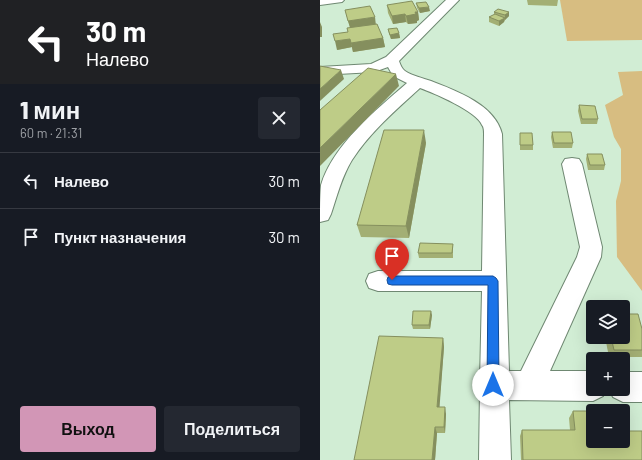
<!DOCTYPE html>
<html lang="ru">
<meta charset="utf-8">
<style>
body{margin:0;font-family:Barlow,sans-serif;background:#242831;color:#f1f3f6;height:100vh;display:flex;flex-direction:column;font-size:15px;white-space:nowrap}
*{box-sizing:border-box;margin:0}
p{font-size:13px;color:#9ea1a6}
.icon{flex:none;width:22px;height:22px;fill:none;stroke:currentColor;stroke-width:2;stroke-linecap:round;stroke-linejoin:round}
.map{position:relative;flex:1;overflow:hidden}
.drawer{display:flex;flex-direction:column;background:#171b24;width:320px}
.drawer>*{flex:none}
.top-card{background:#202124;color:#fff;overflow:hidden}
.controls{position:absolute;left:266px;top:300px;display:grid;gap:8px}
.controls a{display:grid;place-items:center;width:44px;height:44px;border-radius:4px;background:#171b24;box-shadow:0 4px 16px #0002;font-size:20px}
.pin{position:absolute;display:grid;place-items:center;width:34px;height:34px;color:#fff;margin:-41px -17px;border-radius:50% 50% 50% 0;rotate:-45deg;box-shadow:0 0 4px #0007}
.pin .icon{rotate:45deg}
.me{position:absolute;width:44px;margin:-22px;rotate:0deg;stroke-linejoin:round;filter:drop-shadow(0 0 3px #0008)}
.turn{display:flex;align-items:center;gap:14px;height:84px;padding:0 20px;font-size:18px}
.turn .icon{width:52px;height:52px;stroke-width:2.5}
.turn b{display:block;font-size:28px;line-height:34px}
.round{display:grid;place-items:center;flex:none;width:42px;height:42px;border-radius:4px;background:#242831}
.summary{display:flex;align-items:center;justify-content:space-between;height:68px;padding:0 20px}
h1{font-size:24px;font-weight:800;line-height:30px}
.primary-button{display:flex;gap:8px;margin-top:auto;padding:8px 20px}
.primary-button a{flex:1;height:46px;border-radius:4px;background:#d296b6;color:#111;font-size:16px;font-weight:800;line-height:46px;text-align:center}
.primary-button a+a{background:#242831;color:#f1f3f6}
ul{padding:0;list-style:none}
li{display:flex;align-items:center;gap:12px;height:56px;padding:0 20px;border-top:1px solid #363941}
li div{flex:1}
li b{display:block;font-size:15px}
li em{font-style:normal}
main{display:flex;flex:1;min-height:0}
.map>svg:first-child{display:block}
.green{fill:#d7bd81}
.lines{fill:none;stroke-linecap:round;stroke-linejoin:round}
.minor-casing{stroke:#6f8872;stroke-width:2}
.minor{fill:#fff;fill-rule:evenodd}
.wall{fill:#a3af74}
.shaded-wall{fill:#858f5e}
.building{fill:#becc87;stroke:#858f5e}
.route{fill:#1a73e8;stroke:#114b97}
</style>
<main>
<section class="drawer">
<div class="top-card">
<div class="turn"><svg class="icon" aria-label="left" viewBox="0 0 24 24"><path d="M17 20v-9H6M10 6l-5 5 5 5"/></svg><div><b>30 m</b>Налево</div></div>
</div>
<div class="summary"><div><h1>1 мин</h1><p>60 m · 21:31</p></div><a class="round"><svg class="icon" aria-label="close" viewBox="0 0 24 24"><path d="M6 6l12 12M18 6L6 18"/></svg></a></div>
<ul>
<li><svg class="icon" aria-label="left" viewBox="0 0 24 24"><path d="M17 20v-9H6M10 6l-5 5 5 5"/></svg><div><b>Налево</b></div><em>30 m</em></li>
<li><svg class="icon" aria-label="arrive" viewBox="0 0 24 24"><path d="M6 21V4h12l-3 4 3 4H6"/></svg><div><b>Пункт назначения</b></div><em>30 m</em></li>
</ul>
<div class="primary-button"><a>Выход</a><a>Поделиться</a></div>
</section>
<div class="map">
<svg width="322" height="460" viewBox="0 0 322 460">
<rect width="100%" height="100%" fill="#d1edd4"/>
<!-- green -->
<g class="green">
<path d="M240,0H322V40L247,41Z"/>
<path d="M322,71V291L297,257L296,201L301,181V149L294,137L285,105L303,95L298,72Z"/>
</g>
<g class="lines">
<defs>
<g id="minor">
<path d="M0,0H24L22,2L0,5Z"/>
<path d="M126,0H139L79,61C80,64 82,69 85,71C92,76 103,78 111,81C137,91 175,105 182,134L189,371H201L257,257L260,247L242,164L245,159L252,158L259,159L262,164L282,247L281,257L230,371H273V389H286L283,396L273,401L189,400L191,460H159L160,389L159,385L160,381L162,291H58L49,288L46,281L49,274L58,271H162L164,134C164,131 164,127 162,125C156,111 114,93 100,88C76,110 50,132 32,160C22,176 17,196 11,214L8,220L0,222C0,211 0,196 1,185C13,145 56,110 87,83L73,76L68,67L54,72L0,75V67L51,64L66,57Z"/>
<path d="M303,372H322V402H303L293,397L289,389H303Z"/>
</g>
</defs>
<!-- minor casing -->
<use href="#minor" class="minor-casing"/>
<!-- minor -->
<use href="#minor" class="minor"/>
</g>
<!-- wall -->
<g class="wall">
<path d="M207,0H238L237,6L208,5Z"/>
<path d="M96,3L110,11L100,13L97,8Z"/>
<path d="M67,5L98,12L99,20L97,21V23L88,24L86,22L73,24L68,13Z"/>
<path d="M25,10L56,24L63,38L65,47L33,52L32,47L17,50L30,28Z"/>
<path d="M174,12H189V16L185,20L184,22L179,26L169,22V17L174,15Z"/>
<path d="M68,29L79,33L80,38L71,39L69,34Z"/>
<path d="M259,105L278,119L277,124H261L258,111Z"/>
<path d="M232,132L253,143L252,148H233L231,137Z"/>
<path d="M200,133L213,145V150H200Z"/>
<path d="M106,143L89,238L41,237L37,225Z"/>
<path d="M267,154L285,165L284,170H268L266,159Z"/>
<path d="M133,244V258H99L98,253Z"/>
<path d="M112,315L110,329H93L92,325Z"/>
<path d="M285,337H303L322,350V357H289Z"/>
<path d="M123,338L124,347L119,407L126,414L125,433H117L115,460H34Z"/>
<path d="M253,411L273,441L322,460H201L200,436L202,430H250L249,418Z"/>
</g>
<!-- shaded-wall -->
<g class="shaded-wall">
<path d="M109,7L110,11L100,13L99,8Z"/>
<path d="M95,12H98L99,20L97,21V23L88,24L86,16Z"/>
<path d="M189,12V16L185,20V15Z"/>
<path d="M85,14L86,22L73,24L72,16Z"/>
<path d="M55,17L56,26L31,30L28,21Z"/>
<path d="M185,18L184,22L179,26V21Z"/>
<path d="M0,22L2,27V37H0Z"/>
<path d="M79,33L80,38L71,39L70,35Z"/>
<path d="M63,38L65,47L33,52L31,43Z"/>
<path d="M30,39L32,47L17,50L15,41Z"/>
<path d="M21,70L24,79L0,101V89Z"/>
<path d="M76,74L79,86L0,166V148Z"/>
<path d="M104,130L106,143L89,238L86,226Z"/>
<path d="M111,311L112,315L110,329L109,325Z"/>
<path d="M123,338L124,347L119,414L117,407Z"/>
<path d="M125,407L126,414L125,433L124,427Z"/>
<path d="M115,427L117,433L115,460H112Z"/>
</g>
<!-- building -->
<g class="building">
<path d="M92,1L98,12H95L96,14L86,16L85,14L72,16L67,5Z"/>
<path d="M106,2L109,7L99,8L96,3Z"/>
<path d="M50,6L55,17L28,21L25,10Z"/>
<path d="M178,9L189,12L185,15L174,12Z"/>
<path d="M175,14L185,18L179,21L169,17Z"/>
<path d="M57,24L63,38L31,43L30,39L15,41L13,34L28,32L27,28Z"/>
<path d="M77,28L79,33L70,35L68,29Z"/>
<path d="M0,66L21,70L0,89Z"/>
<path d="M48,68L76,74L0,148V110Z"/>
<path d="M259,105L275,106L278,119H262Z"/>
<path d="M64,130H104L86,226L37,225Z"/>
<path d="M232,132H251L253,143H234Z"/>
<path d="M200,133H212L213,145H200Z"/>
<path d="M267,154H282L285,165H270Z"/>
<path d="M100,243L133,244L132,253H98Z"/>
<path d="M93,311H111L109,325H92Z"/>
<path d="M303,314H318L322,329V350H294L291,337H303Z"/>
<path d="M59,336L123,338L117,407H125L124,427H115L112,460H34Z"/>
<path d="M253,411H272L273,420V441H303V431H322V460H203L202,430H255Z"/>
</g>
<!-- route -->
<path class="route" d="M72,276H173L176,278L178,281L179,385L177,389L173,391L169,389L167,385L168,285H72L68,284L67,280L68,277Z"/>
</svg>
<div class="controls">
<a><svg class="icon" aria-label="layers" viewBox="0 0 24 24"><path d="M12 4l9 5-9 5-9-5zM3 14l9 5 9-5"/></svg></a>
<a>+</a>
<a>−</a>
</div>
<div class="pin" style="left:72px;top:280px;background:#d93025"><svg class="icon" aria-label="arrive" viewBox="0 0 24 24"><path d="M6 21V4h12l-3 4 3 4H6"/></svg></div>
<svg class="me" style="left:173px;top:385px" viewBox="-20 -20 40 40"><circle r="19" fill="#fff"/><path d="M0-13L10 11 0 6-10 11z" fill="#1a73e8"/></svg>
</div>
</main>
